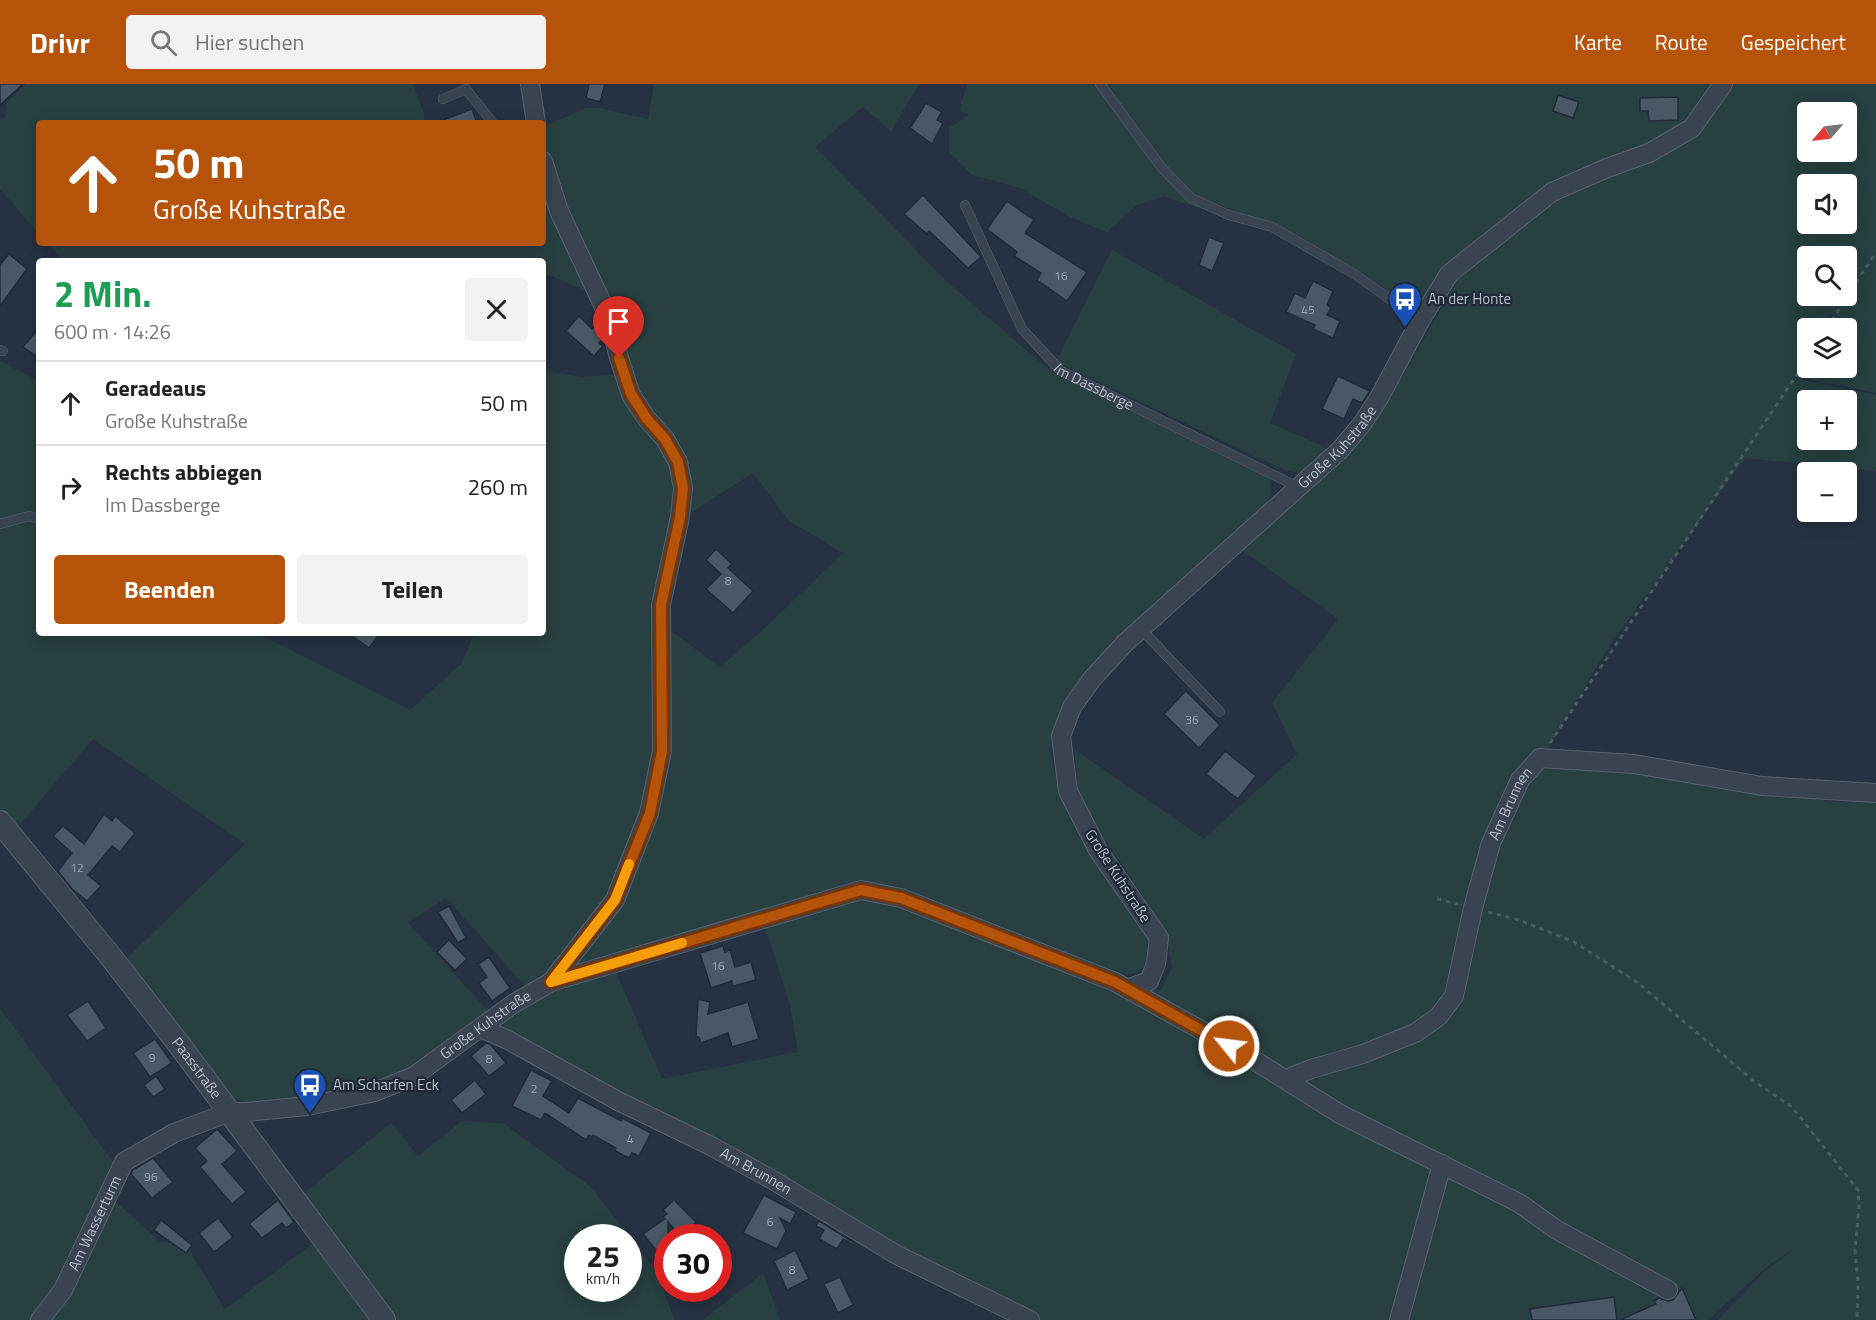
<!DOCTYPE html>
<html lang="de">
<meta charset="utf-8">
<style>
body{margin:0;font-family:"Titillium Web",sans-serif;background:#f2f2f2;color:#202124;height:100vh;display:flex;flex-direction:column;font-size:22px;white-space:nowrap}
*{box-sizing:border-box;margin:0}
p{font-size:20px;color:#757577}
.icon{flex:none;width:33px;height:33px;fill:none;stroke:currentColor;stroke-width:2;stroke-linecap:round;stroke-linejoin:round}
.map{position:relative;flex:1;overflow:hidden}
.panel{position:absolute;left:36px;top:174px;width:510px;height:378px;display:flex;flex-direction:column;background:#fff;border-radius:6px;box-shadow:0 3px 15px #0003}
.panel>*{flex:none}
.top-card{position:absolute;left:36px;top:36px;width:510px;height:126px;border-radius:6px;box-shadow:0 3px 15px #0003;background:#b45309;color:#fff;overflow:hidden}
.needle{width:39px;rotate:242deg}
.tools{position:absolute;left:1797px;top:18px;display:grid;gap:12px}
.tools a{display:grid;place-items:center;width:60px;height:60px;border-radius:6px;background:#fff;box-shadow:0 3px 15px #0003;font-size:30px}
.speed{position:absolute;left:564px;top:1140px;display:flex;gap:12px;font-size:30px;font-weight:700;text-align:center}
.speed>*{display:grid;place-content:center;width:78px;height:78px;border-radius:50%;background:#fff;box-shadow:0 3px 15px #0003;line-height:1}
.speed small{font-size:15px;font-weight:400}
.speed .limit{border:9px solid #d22;background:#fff;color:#111}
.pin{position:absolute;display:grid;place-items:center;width:51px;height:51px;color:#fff;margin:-62px -26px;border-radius:50% 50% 50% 0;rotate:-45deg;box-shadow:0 0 6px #0007}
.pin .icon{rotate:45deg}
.me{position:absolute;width:66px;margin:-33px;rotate:299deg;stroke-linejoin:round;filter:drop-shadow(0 0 4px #0008)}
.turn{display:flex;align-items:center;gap:21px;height:126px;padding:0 18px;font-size:27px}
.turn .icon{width:78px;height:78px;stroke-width:2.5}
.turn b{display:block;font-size:42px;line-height:51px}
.round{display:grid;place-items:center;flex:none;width:63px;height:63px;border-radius:6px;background:#f2f2f2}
.head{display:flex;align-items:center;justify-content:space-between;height:102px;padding:0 18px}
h1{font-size:36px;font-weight:700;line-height:45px;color:#1e9e55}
.button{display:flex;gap:12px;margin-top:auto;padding:12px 18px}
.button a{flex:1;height:69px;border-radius:6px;background:#b45309;color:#fff;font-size:24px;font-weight:700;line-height:69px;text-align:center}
.button a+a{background:#f2f2f2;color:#202124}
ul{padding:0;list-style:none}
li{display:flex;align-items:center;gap:18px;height:84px;padding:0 18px;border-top:2px solid #e0e0e0}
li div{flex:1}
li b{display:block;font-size:22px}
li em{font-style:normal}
header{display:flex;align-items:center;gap:36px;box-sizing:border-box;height:84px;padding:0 30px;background:#b45309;color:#fff}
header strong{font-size:28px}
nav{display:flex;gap:33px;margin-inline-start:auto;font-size:21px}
.search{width:420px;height:54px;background:#f2f2f2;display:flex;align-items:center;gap:15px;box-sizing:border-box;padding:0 21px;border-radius:6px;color:#757577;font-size:22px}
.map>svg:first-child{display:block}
.green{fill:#284041;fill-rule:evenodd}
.building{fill:#4a5866;stroke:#212b38;stroke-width:1.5}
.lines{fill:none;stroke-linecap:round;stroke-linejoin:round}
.service-casing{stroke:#58626e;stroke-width:10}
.minor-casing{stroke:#58626e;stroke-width:20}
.tertiary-casing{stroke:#58626e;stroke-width:24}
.path{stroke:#465c5e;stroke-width:3;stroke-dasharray:4.5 4.5;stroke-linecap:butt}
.service{stroke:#3a4450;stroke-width:9}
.minor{stroke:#3a4450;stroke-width:18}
.tertiary{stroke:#3a4450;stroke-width:22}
.route-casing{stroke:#753606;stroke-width:15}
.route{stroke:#b45309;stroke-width:10}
.slow{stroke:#f59e0b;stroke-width:10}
.labels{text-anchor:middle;stroke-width:4.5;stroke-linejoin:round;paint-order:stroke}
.number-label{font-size:12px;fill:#9ca5b2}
.poi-label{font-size:15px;fill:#b7bfcb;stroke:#1f2936;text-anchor:start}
.street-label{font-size:15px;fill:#b7bfcb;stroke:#1f2936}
</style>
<header>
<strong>Drivr</strong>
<div class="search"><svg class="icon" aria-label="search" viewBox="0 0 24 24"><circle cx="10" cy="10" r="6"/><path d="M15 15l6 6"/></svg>Hier suchen</div>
<nav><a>Karte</a><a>Route</a><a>Gespeichert</a></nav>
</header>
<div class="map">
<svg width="1876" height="1236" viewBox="0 0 1876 1236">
<rect width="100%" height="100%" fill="#263241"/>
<!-- green -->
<g class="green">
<path d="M26,0H413L424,30V39H39V150L0,105V36L5,33L6,19Z"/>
<path d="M654,0H919L891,47L863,23L815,63L947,198L1053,289L1099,312L1252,382L1269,394L1271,411L1264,423L1094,585L1061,627L1049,664L1061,712L1147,845C1155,874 1154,886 1122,891L893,804L576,886L572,880L653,733L667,544L720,583L758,550L843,469L788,436L753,389L692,428L685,386L644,326L552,92L544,62L543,43L586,24H598L648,35Z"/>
<path d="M967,0H1876V309L1797,293L1807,276L1808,284H1846V244H1826L1837,223L1824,244H1808L1807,272L1794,294L1876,311V387L1745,374L1610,561L1540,678L1644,688L1835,718L1876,717V1236H1718L1764,1188L1794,1165L1769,1181L1708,1236H1003L1006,1232L491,942C534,913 567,902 616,888L662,995L798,968L790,921L765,842L870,814L1043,876L1122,910L1162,905L1172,883L1168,857L1144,814L1097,744L1078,704L1074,665L1204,755L1297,670L1272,619L1338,535L1239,464L1345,368L1384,324L1457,197L1552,116L1537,110L1415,228L1365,190L1276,143L1208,116L1198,124L1164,112L1137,121L1107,148L1070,133L1020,104L972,91L949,68V44L969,31L959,27ZM1808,28H1846V68H1808ZM1808,100H1846V140H1808ZM1808,172H1846V212H1808ZM1808,316H1846V356H1808Z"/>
<path d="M543,112L553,126L593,209L543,189V177H65L48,159H543Z"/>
<path d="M1112,166L1296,270L1270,339L1329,365L1302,390L1284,386L1056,278Z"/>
<path d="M0,277L39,297V430L30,428L0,436Z"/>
<path d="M543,286L582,293L619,290L655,351L679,400L657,665L645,725L619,798L557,884L527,904L446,814L408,839L488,927C461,950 425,984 391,995C361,1005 328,1011 297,1015C277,1018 253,1022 234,1015L124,877L245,760L93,655L14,747L0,728V442L29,434L39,438V549H256L410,626L461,580L475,549H543Z"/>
<path d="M0,924L116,1082L61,1203L32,1236H0Z"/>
<path d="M462,1037L503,1039L591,1103L655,1185L675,1236H394L303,1110L391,1039L418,1072ZM578,1154H628V1204H578Z"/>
<path d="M113,1115L160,1158L185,1159L225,1225L315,1158L375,1236H47Z"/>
<path d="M763,1189L780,1236H703Z"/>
</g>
<!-- building -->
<g class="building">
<path d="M0,0H23L0,21Z"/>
<path d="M589,0H605L600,18L586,14Z"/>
<path d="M1558,11L1579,18L1573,34L1553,27Z"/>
<path d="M1678,13V36L1649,37L1648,27H1640V14Z"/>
<path d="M926,19L942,28L937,36L943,39L932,60L910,44Z"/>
<path d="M472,25L477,39H439L438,38Z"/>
<path d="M923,111L981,173L968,184L929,147L927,150L904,130Z"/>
<path d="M1007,117L1034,136L1025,149L1087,188L1067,217L1037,196L1041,189L1014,172L1017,168L987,145Z"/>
<path d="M1209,153L1224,159L1212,187L1199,181Z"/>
<path d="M9,170L27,185L0,222V181Z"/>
<path d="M1313,197L1333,207L1327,221L1331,223L1327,231L1340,237L1333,254L1313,245L1315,241L1286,228L1295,209L1305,214Z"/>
<path d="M579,232L592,245L598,239L599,241L603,254L599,259L603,262L594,272L566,247Z"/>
<path d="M39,244V274L23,263Z"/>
<path d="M1338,292L1370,307L1362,319L1353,315L1344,335L1322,325Z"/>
<path d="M716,465L732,480L728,484L753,507L733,529L706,505L721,490L706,476Z"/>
<path d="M348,549H380L369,564Z"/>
<path d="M1186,607L1220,641L1199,664L1164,630Z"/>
<path d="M1225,667L1256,692L1238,715L1206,690Z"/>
<path d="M104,730L112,737L115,732L135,749L120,768L112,762L88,791L101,802L87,817L72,805L58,787L72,769L53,752L63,742L84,760Z"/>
<path d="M449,822L466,854L458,859L438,828Z"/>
<path d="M449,856L467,875L455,886L437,868Z"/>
<path d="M723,862L725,868L730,866L735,883L751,878L756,896L733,902L732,897L711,904L700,869Z"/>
<path d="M489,873L510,904L492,917L479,899L487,893L478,880Z"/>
<path d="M698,915L710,918L708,930L748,918L759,955L732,963L728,949L701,959L699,953H696Z"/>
<path d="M88,917L106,944L87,957L67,931Z"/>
<path d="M155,955L172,979L150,993L133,969Z"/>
<path d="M486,959L490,960L506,979L489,992L471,972Z"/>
<path d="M531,986L552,997L543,1012L569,1029L578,1014L621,1037L622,1034L651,1049L639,1072L632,1069L629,1074L615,1067L616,1064L593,1051L592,1053L589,1051L586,1056L545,1029L541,1036L512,1022Z"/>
<path d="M156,992L165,1005L153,1013L144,1001Z"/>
<path d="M475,996L486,1010L462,1029L451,1016Z"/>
<path d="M217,1045L237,1067L222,1080L246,1108L232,1120L200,1083L207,1077L195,1064Z"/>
<path d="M153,1074L173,1098L152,1114L131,1090L133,1086Z"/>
<path d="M764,1111L796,1128L790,1140L780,1134L786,1147L777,1165L743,1149Z"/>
<path d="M278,1116L294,1138L286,1144L282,1139L262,1154L249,1140Z"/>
<path d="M674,1116L696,1138L681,1153L668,1138V1181L643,1150L665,1135L663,1133L667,1130L663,1126Z"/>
<path d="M218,1134L233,1153L214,1168L199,1149Z"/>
<path d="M161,1136L192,1161L186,1169L154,1146Z"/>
<path d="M819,1137L855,1159L854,1161L843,1155L837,1165L819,1155L824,1146L816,1142Z"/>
<path d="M795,1166L809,1195L787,1206L774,1177Z"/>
<path d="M840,1193L853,1221L838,1229L824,1200Z"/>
<path d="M1682,1204L1696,1236H1620L1656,1220L1654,1217L1659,1214L1668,1217L1673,1216Z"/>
<path d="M1614,1213L1617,1236H1532L1530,1225Z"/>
</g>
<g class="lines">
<defs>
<g id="service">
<path d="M1100,0L1161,83L1191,114L1229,131L1272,143L1356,191L1420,237"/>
<path d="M443,15L466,5L493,39"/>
<path id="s1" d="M965,121L1022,245L1061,287L1298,403"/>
<path d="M0,266L3,267"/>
<path d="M0,440L29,432L39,435"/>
<path d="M1141,545L1220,628"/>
</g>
<g id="minor">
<path d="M530,0L536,39"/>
<path d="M543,77L559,127L609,234L619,274L631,311L647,335L665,355L678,378L683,404L680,433L661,521L662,667L649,729L615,816L551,898"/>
<path id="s2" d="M1127,905L1149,897L1156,880L1159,854L1098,766L1068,707L1061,652L1072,623L1092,595L1125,559L1340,366L1362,340L1379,314L1420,237L1449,190L1552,108L1607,84L1649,69L1692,44L1723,0"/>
<path id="s3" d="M481,944L508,956L618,1017L711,1062L771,1095L897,1171L1030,1236"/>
<path id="s4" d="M1286,995L1311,985L1363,970L1415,949L1438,933L1454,912L1473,824L1491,759L1520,696L1540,674L1634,680L1762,702L1876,709"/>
<path id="s5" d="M40,1236L63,1206L124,1078L174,1049L230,1028H247L307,1022L375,1008L414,992L513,920L551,898L861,806L901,814L1115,898L1249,973L1340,1030L1519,1119L1557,1146L1668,1206"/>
<path d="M1399,1236L1442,1080"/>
</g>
<g id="tertiary">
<path id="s6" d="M0,738L111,873L181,963L384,1236"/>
</g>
</defs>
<!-- service casing -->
<use href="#service" class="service-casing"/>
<!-- minor casing -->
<use href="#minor" class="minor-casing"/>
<!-- tertiary casing -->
<use href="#tertiary" class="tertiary-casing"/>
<!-- path -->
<g class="path">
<path d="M1827,244L1876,168"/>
<path d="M1550,659L1808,274"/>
<path d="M1437,815L1458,820"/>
<path d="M1488,828L1519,836L1574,858L1637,898L1754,997L1792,1023L1858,1106L1859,1123L1855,1167L1858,1199L1857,1236"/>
</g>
<!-- service -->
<use href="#service" class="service"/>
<!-- minor -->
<use href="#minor" class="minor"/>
<!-- tertiary -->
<use href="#tertiary" class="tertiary"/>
</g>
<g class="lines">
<defs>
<path id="route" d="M619,274L631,310L647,335L665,355L678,378L683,404L680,433L661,521L662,667L650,729L615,816L551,898L861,806L901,814L1115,898L1229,962"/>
</defs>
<!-- route casing -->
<use href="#route" class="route-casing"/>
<!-- route -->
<use href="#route" class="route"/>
<!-- slow -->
<path class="slow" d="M629,780L615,816L551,898L682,859"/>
</g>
<!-- icons -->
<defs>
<symbol id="bus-pin" viewBox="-11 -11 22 30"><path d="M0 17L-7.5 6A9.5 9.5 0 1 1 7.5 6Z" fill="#1a4fb4" stroke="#1f2936"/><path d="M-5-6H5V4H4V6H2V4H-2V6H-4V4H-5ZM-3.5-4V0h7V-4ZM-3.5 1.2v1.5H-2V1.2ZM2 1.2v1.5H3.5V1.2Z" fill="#fff"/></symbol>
</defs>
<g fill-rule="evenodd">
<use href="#bus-pin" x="1386" y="196" width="38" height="52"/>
<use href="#bus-pin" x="291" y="982" width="38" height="52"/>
</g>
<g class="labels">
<!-- number labels -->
<g class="number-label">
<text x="1061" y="196">16</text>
<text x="1308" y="230">45</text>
<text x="728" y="501">8</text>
<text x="1192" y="640">36</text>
<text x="77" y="788">12</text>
<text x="718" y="886">16</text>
<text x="152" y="978">9</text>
<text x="489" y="979">8</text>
<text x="534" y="1009">2</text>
<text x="630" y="1059">4</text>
<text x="151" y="1097">96</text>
<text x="770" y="1142">6</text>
<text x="792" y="1190">8</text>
</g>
<!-- poi labels -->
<g class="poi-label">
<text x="1428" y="220">An der Honte</text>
<text x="333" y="1006">Am Scharfen Eck</text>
</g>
<!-- street labels -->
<g class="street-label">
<text dy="5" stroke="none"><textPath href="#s1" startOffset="230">Im Dassberge</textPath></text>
<text dy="5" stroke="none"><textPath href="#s2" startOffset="700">Große Kuhstraße</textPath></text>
<text dy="5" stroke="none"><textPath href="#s4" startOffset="393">Am Brunnen</textPath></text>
<text transform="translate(1118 792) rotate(57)" y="5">Große Kuhstraße</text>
<text dy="5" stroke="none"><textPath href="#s5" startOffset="574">Große Kuhstraße</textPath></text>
<text dy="5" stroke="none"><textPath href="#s6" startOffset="315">Paasstraße</textPath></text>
<text dy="5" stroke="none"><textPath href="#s3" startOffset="310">Am Brunnen</textPath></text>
<text dy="5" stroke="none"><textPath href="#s5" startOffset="112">Am Wasserturm</textPath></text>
</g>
</g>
</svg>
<div class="tools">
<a><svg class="needle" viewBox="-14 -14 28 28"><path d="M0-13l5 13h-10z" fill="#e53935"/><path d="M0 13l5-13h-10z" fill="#757577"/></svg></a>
<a><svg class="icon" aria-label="sound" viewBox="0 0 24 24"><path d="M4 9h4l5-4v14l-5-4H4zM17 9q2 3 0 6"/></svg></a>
<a><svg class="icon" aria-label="search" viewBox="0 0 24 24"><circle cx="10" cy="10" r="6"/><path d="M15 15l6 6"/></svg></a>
<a><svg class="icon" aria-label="layers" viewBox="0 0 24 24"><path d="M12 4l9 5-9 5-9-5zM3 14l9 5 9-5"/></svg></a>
<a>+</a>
<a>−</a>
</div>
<div class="speed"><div>25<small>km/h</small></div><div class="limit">30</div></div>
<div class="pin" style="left:619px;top:274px;background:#d93025"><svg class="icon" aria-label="arrive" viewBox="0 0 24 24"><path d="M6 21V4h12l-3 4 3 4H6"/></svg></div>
<svg class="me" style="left:1229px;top:962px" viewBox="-20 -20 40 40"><circle r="17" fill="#b45309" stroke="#fff" stroke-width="3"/><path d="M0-11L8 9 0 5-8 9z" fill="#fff"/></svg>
<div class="top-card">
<div class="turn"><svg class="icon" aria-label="ahead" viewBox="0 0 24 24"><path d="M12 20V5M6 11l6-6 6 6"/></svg><div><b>50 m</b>Große Kuhstraße</div></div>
</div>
<section class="panel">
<div class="head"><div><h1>2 Min.</h1><p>600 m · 14:26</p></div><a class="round"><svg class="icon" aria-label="close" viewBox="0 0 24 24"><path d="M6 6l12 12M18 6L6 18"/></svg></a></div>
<ul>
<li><svg class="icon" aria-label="ahead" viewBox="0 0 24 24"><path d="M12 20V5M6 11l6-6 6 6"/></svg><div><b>Geradeaus</b><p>Große Kuhstraße</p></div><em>50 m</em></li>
<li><svg class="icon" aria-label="right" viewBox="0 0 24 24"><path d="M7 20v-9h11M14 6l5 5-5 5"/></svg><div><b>Rechts abbiegen</b><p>Im Dassberge</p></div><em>260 m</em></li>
</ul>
<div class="button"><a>Beenden</a><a>Teilen</a></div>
</section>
</div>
